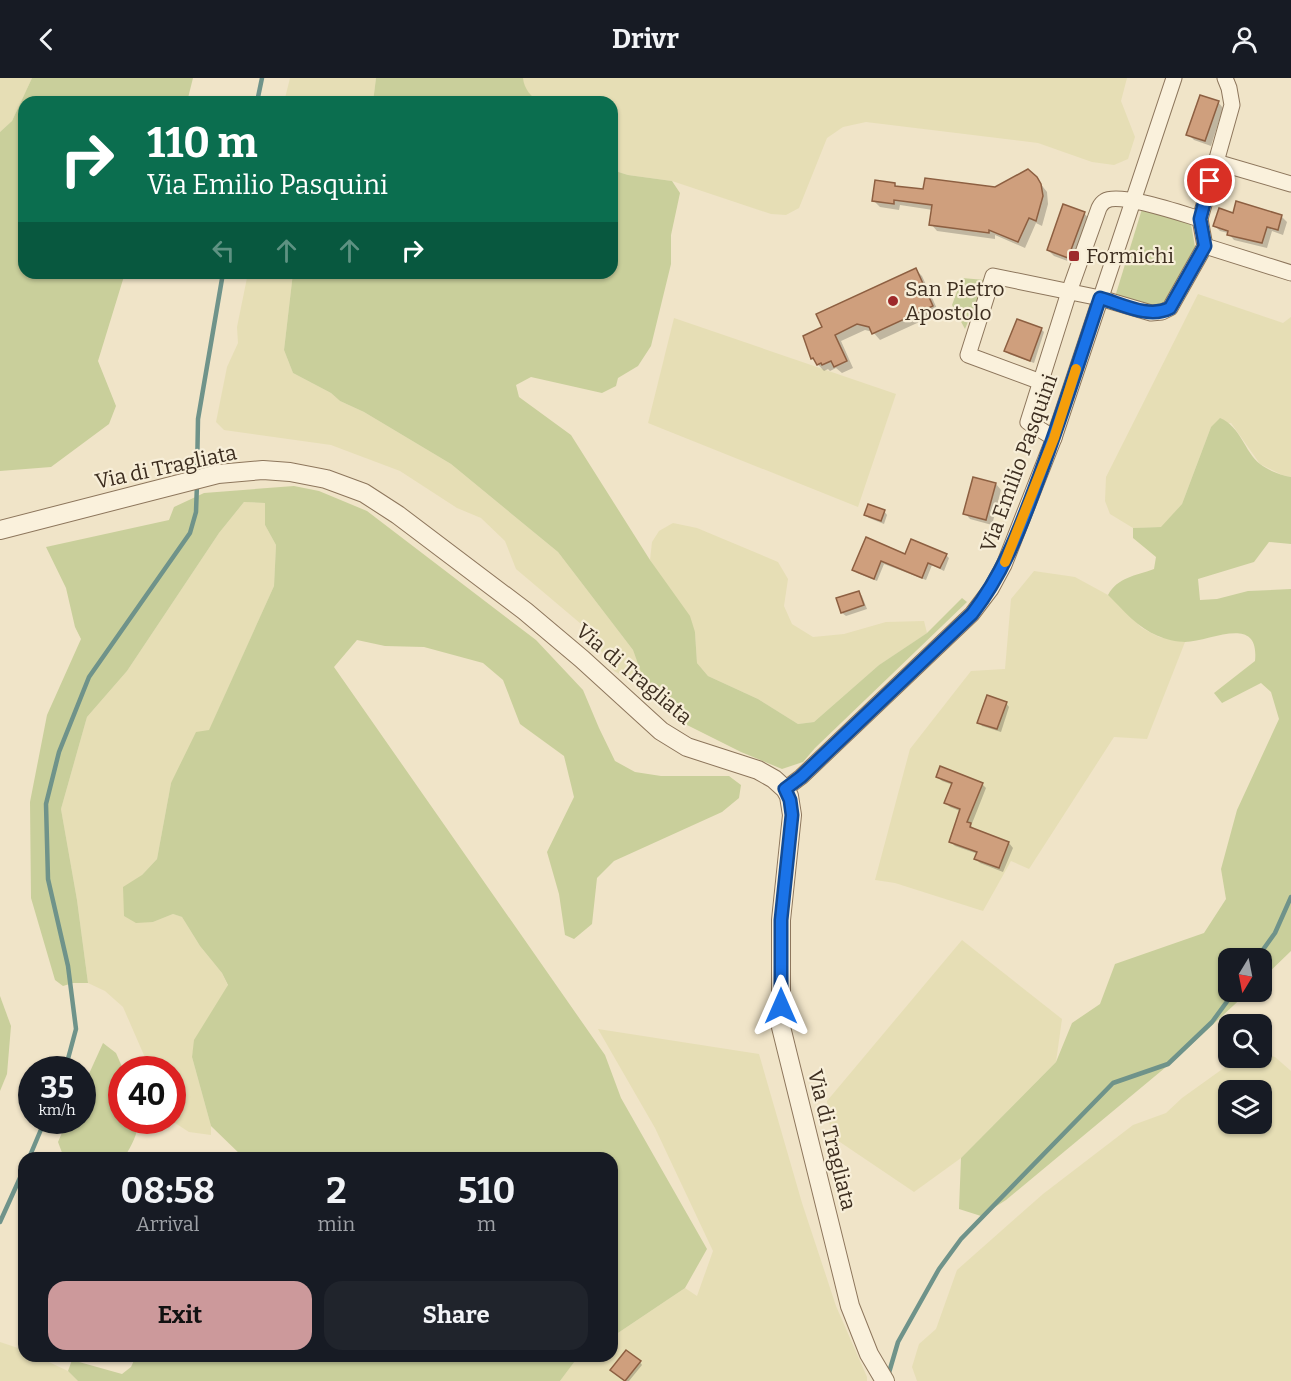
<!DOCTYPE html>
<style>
body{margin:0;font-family:Bitter,serif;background:#20242c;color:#f1f3f6;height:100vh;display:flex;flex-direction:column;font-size:22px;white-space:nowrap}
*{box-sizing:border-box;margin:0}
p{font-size:20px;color:#9ea1a6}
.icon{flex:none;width:33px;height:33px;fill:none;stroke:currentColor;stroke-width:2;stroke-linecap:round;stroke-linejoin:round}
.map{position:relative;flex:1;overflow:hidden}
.side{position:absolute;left:18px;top:1074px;width:600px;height:210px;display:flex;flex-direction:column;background:#171b24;border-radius:18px;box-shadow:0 2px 4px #0004}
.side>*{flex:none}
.top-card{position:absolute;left:18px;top:18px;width:600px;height:183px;border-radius:18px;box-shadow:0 2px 4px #0004;background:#0b6e4f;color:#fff;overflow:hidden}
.needle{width:39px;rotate:190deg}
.controls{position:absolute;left:1218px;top:870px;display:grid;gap:12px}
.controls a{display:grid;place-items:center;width:54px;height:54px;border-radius:12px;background:#171b24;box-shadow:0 2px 4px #0004;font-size:30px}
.speed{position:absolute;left:18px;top:978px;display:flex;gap:12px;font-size:30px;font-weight:700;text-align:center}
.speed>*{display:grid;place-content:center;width:78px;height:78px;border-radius:50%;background:#171b24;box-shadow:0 2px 4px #0004;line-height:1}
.speed small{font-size:15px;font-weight:400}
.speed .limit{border:9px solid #d22;background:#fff;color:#111}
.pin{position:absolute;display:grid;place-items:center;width:51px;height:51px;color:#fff;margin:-26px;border:3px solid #fff;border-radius:50%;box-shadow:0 2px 6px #0007}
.me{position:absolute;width:66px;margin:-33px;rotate:0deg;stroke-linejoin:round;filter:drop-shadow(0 0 4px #0008)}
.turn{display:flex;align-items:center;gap:21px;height:126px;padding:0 30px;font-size:27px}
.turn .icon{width:78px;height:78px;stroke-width:2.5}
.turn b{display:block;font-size:42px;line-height:51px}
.lanes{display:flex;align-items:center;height:57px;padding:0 30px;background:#0003;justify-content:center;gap:30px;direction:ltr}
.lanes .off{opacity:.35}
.eta{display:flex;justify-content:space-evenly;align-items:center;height:102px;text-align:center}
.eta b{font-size:36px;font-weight:700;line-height:42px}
.primary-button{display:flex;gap:12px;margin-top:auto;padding:12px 30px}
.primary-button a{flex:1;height:69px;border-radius:18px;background:#cc999b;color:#111;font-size:24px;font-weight:700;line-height:69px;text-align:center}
.primary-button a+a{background:#20242c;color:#f1f3f6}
header{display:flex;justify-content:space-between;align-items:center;height:78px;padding:0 30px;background:#171b24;font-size:27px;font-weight:700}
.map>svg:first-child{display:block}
.farmland{fill:#e6deb5;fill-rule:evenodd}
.green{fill:#c9cf9b}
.shadow{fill:#0003}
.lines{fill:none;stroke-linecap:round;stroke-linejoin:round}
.stream{stroke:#6f938a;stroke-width:4.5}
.building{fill:#cf9f7d;stroke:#8d5f41;stroke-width:1.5}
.minor-casing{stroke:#8d765c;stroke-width:17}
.tertiary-casing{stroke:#8d765c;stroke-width:20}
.minor{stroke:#faf1dc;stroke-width:15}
.tertiary{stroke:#faf1dc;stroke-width:18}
.route-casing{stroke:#114b97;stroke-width:15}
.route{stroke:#1a73e8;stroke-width:10}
.slow{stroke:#f59e0b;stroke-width:10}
.poi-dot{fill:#9e2a2b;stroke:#f7eed8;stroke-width:2}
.labels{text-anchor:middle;stroke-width:4.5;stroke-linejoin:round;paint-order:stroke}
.poi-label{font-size:21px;fill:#3d2e20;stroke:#f7eed8;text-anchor:start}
.street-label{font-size:21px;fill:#3d2e20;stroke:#f7eed8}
</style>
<header><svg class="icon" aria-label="back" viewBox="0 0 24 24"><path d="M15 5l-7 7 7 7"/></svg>Drivr<svg class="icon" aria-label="person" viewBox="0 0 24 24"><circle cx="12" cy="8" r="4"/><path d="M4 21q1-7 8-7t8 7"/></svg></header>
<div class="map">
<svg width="1291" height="1303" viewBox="0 0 1291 1303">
<rect width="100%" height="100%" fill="#f0e4c8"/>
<!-- farmland -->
<g class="farmland">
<path d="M0,0H32L12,43L0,54Z"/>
<path d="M290,0H376L373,24H284Z"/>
<path d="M523,0H1127L1121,23L1135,59L1128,81L1114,87L1092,84L1038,65L866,44L843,49L827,60L799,130L786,137L771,136L672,103L628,97L612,92V24H539L530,17L523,6Z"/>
<path d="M248,195H293L284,272L293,295L331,315L340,323L364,334L451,386L558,474L633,572L642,595L632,603L614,593L587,551L516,491L505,463L481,440L457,430L400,393L331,367L224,352L216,344L227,289L238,265L237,249Z"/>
<path d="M1198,216L1283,245L1291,239V399L1282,397L1260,386L1231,345L1211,349L1182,426L1162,449L1133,450L1110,436L1105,423L1106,399Z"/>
<path d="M674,240L896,316L858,429L648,345Z"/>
<path d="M244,424L266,425L265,447L276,467L274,508L209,653L171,705L157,781L142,797L153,844L173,836L182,839L200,868L222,895L228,908L195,962L192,979L211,1048V1057L189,1054L172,1043V992L150,991L123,929L105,913L88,905L77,822L61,731L87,639L127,593L219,455Z"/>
<path d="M673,445L697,450L778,484L788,501L784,528L792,546L813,559L844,556L886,544L924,543L927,555L879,587L814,644L798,646L758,621L708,598L697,585L695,554L650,482L652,464L659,453Z"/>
<path d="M1034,493L1075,499L1108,517L1142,550L1159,559L1185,564L1147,661L1114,659L1029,791L1011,783L983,833L895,805L875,802L910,671L971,593L1005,591L1011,521Z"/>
<path d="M962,862L1062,941L1056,984L961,1080L914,1114L831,1058L827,1023Z"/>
<path d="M598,951L759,976L802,1125L836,1228L867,1299V1303H560L575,1283L583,1278H612V1259L685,1210L697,1218L713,1173L655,1050Z"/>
<path d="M1262,975L1275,979L1291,993V1303H917L912,1289L919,1266L936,1251L957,1192L1043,1116L1133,1047L1166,1035L1182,1020L1235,982L1262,980ZM1228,1012H1262V1046H1228Z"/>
<path d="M0,1264L24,1272V1278H36L68,1293L78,1303H0Z"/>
</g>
<!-- green -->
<g class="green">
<path d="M32,0H193L187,24H24V195H125L98,283L116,328L109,346L51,389L0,393V54L12,43Z"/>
<path d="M376,0H523C524,11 531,18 539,24H373Z"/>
<path d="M612,92L628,97L672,103L680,115L671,157V186L651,268L638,288L618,300L616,308L602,315L531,299L516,307L519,319L571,357L650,482L690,538L695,554L697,585L708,598L758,621L798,646L814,644L879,587L927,555L962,520L967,524L815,670L803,684L782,691L741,674L675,641L649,616L633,572L558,474L451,386L364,334L340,323L331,315L293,295L284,272L293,195H612Z"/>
<path d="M1142,131L1191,146L1195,169L1167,221L1161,226L1146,228L1115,219Z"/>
<path d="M962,200L985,202L965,251L952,227Z"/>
<path d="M1220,340C1241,349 1244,373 1260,386C1269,393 1281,397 1291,399V466L1269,464L1254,484L1198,501L1200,522L1217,521L1248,513L1291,511V873L1262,901V880H1228V914H1248L1178,979L1006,1122L981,1138L959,1131L961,1080L1056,984L1072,945L1100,926L1115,886L1204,855L1226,821L1221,791L1237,732L1279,641L1271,614L1261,605L1222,625L1214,615L1255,583C1260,535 1210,564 1185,564C1177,564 1165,561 1158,558C1138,550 1123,532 1108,517C1118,499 1135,498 1154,491L1156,479L1133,460V450L1161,449L1182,426L1211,349Z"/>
<path d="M294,408L319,413L367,433L536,562L583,612L599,650L615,683L635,694L661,698H729L741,707L739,720L722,734L614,783L597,800L592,846L574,861L565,857L559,816L547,774L574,719L564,678L520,646L503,602L483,585L424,569L385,568L357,562L334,589L605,977L621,1020L707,1171L685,1210L612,1259V1080H244L211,1048L192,979L194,962L228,907L222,895L200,868L182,839L173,836L153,844L136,845L124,838L123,809L142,797L157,781L171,705L196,654L209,652L274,508L276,467L265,447V425L244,424L219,455L127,593L87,639L61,731L77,822L88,905H73L63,908L55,902L31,820L30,724L47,637L81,561L75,549L66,510L46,469L169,442L174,429L204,415Z"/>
<path d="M0,918L11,948L7,996L0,1013Z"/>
<path d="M103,965L116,975L123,991L122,1042L138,1043C138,1057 131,1068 124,1080H64L58,1064L67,1043L82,1042L83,1009Z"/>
<path d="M136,1278H583L575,1283L560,1303H78L68,1293L72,1282L122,1296L131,1289Z"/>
</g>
<!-- shadow -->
<g class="shadow">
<path d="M1218,24L1223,30L1211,68L1194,62L1188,56Z"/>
<path d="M1036,100L1047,114L1048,126L1042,148L1036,145L1025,170L995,157V161L937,153L931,146L933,132L900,127L899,132L880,129L874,123L894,106L898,110L924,113L996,111Z"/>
<path d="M1237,125L1282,139L1287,144L1283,157L1272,153L1267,170L1234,162L1228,155L1220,153L1215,148L1234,137Z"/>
<path d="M1084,135L1089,141L1073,185L1054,178L1048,172Z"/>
<path d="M916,192L922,198L939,235L880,262L873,254L865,252L841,263L853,290L842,295L836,290L830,293L828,291L824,293L812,280L824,250Z"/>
<path d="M1041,251L1044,254L1034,285L1009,276L1006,273Z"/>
<path d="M974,400L996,406L1001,412L992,447L970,441L965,435Z"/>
<path d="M884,433L887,437L884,446L869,440L865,437Z"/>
<path d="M866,461L906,478L946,477L949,480L944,493L932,487L926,502L884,486L877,503L857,495L854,492Z"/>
<path d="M859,514L862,518L867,531L846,538L842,535Z"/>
<path d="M1006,625L1009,629L1001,654L982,648L979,644Z"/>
<path d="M937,698L982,706L986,710L971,748L975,751L1009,765L1013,770L1003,794L980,785L976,781L978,776L955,768L950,763L960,733L950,729L946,725L953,707L942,703Z"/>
<path d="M640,1284L642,1287L629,1303H626L615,1294Z"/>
</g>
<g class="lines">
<!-- stream -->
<g class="stream">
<path d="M257,24L262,0"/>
<path d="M197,397L198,341L223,195"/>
<path d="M1257,880L1275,855L1291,819"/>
<path d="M65,992L76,951L68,888L48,801L46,726L59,674L89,599L190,455L196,434L197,406"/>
<path d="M29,1080L45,1042"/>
<path d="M0,1144L24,1091"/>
<path d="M888,1298L898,1264L939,1191L961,1161L1113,1005L1168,986L1212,944L1234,914"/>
</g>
</g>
<!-- building -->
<g class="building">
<path d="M1200,17L1219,23L1205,63L1186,57Z"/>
<path d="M1028,91L1037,99L1041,106L1043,118L1036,143L1029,140L1018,164L989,152V155L929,147L932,127L894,122V126L872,123L875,102L895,105V108L923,111L925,100L995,109Z"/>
<path d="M1236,123L1282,137L1278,152L1267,149L1262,165L1227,157L1228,153L1213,148L1219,130L1233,135Z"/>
<path d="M1063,126L1085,134L1068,180L1047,172Z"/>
<path d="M916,190L933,228L872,256L869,249L857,246L835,257L847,283L834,289L831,283L822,287L821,285L817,287L813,280L811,281L803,258L822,249L816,236Z"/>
<path d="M1017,241L1042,250L1030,283L1004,273Z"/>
<path d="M973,399L996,405L986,442L963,436Z"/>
<path d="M868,426L885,432L881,443L864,437Z"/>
<path d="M866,459L905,476L911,461L947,476L940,490L928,485L922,500L881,483L874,501L852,492Z"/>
<path d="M859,513L864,527L841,535L836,520Z"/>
<path d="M987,617L1007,624L997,651L977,645Z"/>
<path d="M940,688L983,705L967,744L971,745L970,749L1009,764L999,790L974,781L977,774L949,764L960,731L944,725L952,705L936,699Z"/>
<path d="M626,1272L641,1283L625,1303L610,1292Z"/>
</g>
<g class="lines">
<defs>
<g id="minor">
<path d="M1216,84L1291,106"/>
<path d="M1205,168L1291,195"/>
<path d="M1041,304L968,277L993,198L1100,220L1151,235L1162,234L1170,230L1205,168L1200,141"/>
<path d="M1054,360L1028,344L1069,214L1099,130C1100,128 1103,124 1105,123C1119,114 1183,136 1200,141L1232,27L1229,10L1225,0"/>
<path d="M785,711L801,699L972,536L991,511L1004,487L1054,360L1174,0"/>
</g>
<path id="tertiary" d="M0,452L218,396L263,392L290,394L326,401L364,415L398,437L525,533L582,581L661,653L687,669L758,692L774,701L785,711L789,718L792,737L781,842V949L850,1228L869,1276L885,1303"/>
</defs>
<!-- minor casing -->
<use href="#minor" class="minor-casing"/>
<!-- tertiary casing -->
<use href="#tertiary" class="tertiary-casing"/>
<!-- minor -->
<use href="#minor" class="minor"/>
<!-- tertiary -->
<use href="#tertiary" class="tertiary"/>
</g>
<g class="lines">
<defs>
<path id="route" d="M781,928V842L792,737L790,722L785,711L801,699L972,536C1002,497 1018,456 1035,410C1059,347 1079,283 1100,220C1122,226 1149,241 1170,230L1205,168L1200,141L1210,103"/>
</defs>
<!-- route casing -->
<use href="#route" class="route-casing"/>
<!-- route -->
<use href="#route" class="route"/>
<!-- slow -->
<path class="slow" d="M1005,484L1054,360L1076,291"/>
</g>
<!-- markers -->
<g class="poi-dot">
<rect x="1068" y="172" width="12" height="12" rx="3"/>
<circle cx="893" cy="223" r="6"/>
</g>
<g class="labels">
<!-- poi labels -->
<g class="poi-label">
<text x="1086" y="185">Formichi</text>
<text x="905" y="218">San Pietro<tspan x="905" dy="24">Apostolo</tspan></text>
</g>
<!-- street labels -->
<g class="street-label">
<text transform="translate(1019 385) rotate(-70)" y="7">Via Emilio Pasquini</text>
<text transform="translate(166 389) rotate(-12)" y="7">Via di Tragliata</text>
<text transform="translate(634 596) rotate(40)" y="7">Via di Tragliata</text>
<text transform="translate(832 1062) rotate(76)" y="7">Via di Tragliata</text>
</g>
</g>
</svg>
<div class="controls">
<a><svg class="needle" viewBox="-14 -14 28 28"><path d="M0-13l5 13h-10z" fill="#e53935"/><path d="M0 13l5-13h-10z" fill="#9ea1a6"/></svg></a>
<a><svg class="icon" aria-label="search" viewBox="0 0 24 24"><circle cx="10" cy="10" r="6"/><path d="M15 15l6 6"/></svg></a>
<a><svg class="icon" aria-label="layers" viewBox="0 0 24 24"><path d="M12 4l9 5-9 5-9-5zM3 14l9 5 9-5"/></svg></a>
</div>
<div class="speed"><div>35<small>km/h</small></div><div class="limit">40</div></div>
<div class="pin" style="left:1210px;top:103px;background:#d93025"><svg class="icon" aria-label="arrive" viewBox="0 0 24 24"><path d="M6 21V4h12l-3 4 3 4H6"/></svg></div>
<svg class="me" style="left:781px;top:928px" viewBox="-20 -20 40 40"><path d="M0-17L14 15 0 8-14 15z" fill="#1a73e8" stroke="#fff" stroke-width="4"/></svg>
<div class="top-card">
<div class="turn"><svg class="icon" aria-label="right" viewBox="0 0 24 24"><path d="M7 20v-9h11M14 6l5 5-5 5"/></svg><div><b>110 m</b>Via Emilio Pasquini</div></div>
<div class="lanes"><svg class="icon off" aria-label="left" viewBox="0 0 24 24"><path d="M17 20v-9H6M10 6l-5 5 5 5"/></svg><svg class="icon off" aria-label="ahead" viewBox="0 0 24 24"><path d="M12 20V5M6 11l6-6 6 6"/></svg><svg class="icon off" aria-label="ahead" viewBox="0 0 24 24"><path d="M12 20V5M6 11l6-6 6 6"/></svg><svg class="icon" aria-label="right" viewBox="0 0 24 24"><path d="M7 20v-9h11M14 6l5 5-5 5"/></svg></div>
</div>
<section class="side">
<div class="eta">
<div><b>08:58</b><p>Arrival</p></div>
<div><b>2</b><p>min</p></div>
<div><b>510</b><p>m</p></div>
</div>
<div class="primary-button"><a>Exit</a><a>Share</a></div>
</section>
</div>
